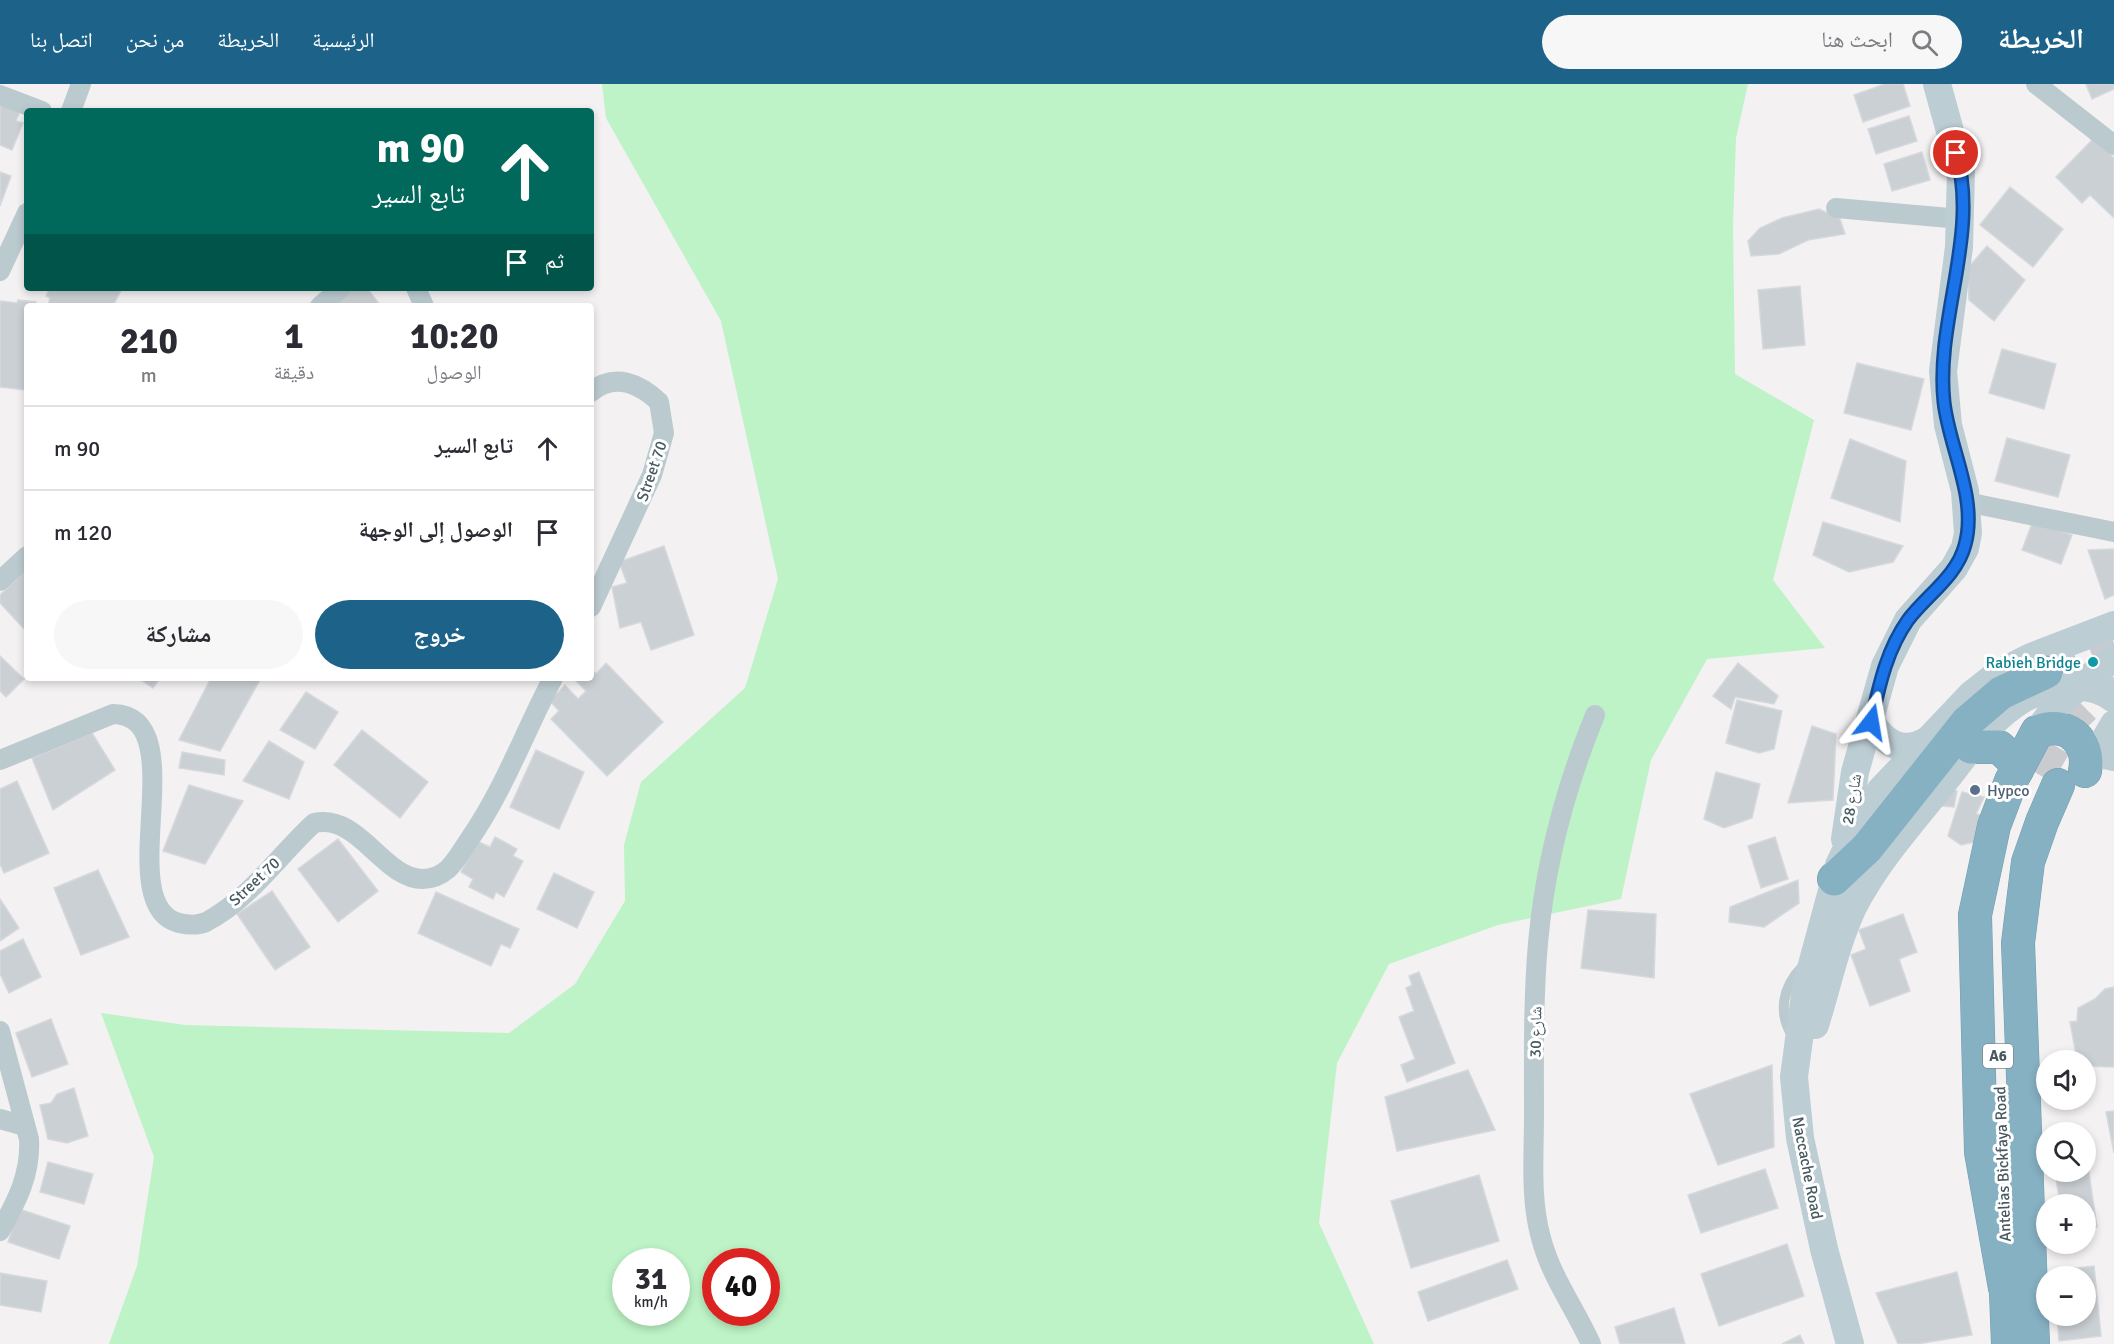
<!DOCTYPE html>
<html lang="ar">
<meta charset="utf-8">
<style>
body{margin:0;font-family:Signika,"Noto Naskh Arabic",sans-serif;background:#f7f7f7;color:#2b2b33;direction:rtl;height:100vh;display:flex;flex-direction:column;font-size:22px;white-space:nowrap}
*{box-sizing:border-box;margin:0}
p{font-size:20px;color:#7c7c81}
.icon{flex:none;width:33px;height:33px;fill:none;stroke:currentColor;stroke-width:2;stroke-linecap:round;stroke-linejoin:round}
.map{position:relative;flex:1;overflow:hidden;direction:ltr}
.sheet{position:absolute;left:24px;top:219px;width:570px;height:378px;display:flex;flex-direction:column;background:#fff;border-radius:6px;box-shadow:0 3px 9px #0003;direction:rtl}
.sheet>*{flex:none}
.top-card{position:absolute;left:24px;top:24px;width:570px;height:183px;border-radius:6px;box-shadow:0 3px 9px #0003;direction:rtl;background:#00695c;color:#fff;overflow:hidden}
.tools{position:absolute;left:2036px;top:966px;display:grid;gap:12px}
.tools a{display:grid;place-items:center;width:60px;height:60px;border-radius:50%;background:#fff;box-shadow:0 3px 9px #0003;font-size:30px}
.speed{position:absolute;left:612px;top:1164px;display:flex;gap:12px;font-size:30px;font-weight:700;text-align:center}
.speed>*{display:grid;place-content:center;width:78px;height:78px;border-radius:50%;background:#fff;box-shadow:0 3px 9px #0003;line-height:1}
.speed small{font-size:15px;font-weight:400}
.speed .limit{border:9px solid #d22;background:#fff;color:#111}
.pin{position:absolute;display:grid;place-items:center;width:51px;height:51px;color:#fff;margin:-26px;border:3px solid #fff;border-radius:50%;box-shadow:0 2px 6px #0007}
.me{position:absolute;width:66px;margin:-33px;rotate:14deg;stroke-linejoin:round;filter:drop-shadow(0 0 4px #0008)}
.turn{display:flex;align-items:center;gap:21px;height:126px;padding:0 30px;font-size:27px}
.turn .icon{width:78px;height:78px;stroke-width:2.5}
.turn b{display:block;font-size:42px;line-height:51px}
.then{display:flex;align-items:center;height:57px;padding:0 30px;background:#0003;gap:12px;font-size:22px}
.eta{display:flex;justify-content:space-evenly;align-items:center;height:102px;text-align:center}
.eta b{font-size:36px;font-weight:700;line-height:42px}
.primary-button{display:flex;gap:12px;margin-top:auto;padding:12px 30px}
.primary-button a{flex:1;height:69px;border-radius:36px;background:#1d6289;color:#fff;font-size:24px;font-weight:700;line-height:69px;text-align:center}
.primary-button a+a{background:#f7f7f7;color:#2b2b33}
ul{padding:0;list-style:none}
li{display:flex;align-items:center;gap:18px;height:84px;padding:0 30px;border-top:2px solid #e1e1e2}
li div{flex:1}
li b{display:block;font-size:22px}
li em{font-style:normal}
header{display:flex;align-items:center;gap:36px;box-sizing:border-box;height:84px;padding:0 30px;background:#1d6289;color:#fff}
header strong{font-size:28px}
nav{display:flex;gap:33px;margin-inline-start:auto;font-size:21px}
.search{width:420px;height:54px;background:#f7f7f7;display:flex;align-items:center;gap:15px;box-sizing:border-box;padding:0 21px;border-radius:33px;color:#7c7c81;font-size:22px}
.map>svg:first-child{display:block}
.green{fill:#bdf3c6;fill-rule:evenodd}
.building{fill:#cbd0d4;stroke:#d5d9dd;stroke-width:1.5}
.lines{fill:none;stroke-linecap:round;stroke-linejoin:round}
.highway-tunnel{stroke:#c9cbce;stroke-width:33;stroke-dasharray:33 16;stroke-linecap:butt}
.highway-casing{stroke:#719caf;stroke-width:34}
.lane{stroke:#bbcacf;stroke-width:10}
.street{stroke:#bbcacf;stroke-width:20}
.secondary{stroke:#bccdd4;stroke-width:28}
.highway{stroke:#86b1c3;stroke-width:33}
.route-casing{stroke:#114b97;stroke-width:15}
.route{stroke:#1a73e8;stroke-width:10}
.culture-dot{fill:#0f9aa8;stroke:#fff;stroke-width:2}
.service-dot{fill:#5c6f8a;stroke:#fff;stroke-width:2}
.labels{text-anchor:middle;stroke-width:6;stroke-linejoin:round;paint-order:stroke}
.shield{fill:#fff;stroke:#7e8c90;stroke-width:1.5}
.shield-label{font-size:15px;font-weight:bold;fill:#475a60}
.street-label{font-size:16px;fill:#475a60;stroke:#fff}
.culture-label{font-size:16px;fill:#0d838f;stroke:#fff;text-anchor:end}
.service-label{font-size:16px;fill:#4e5e75;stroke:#fff;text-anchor:start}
</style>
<header>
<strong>الخريطة</strong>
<div class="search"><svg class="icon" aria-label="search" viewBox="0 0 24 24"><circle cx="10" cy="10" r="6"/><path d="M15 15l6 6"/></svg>ابحث هنا</div>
<nav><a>الرئيسية</a><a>الخريطة</a><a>من نحن</a><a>اتصل بنا</a></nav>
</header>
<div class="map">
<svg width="2114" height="1260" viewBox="0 0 2114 1260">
<rect width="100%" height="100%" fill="#f4f1f2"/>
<!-- green -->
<path class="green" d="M602,0H1748L1736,54L1733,141L1735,290L1814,336L1773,496L1825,564L1707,575L1651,676L1621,815L1498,841L1389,880L1337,979L1319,1139L1374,1260H109L137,1182L154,1073L101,929L185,941L509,949L575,900L625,817L624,761L641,698L745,604L778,495L721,237L606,34ZM626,1178H676V1228H626ZM716,1178H766V1228H716Z"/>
<!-- building -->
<g class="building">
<path d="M1885,0H1903L1910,22L1863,38L1854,11Z"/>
<path d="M2086,0H2114V5L2092,15Z"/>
<path d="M0,19L20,27L16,37L23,39L12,66L0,61Z"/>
<path d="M1909,32L1917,57L1876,70L1868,45Z"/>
<path d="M2094,54L2114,74V134L2090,111L2082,119L2056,93Z"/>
<path d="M1922,68L1930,96L1892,107L1884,80Z"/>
<path d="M0,88L11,92L0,122Z"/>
<path d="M2010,103L2063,145L2033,183L1980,141Z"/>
<path d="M1819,125L1840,135L1845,150L1808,156L1779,170L1751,172L1748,157L1760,144L1782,134Z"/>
<path d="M1987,162L2025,196L1994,237L1969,216L1968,184Z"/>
<path d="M1800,202L1805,261L1763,265L1758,206Z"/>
<path d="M50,204H122L113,222H48L50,214L46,212Z"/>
<path d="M346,204H367L380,221L325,222Z"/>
<path d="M18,216L36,218L35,222H27L25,306L0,303V217L17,219Z"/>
<path d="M2002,265L2056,280L2044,325L1989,309Z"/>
<path d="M1857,279L1924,295L1911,346L1844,329Z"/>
<path d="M2007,354L2070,371L2058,413L1995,397Z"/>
<path d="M1850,355L1906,377L1900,438L1831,414Z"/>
<path d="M2033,437L2072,451L2061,480L2022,466Z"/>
<path d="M1823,438L1903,462L1893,478L1849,488L1813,471Z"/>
<path d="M664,462L694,551L651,566L641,538L620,544L612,503L627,499L619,478Z"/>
<path d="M2114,465V511L2105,515L2088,466Z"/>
<path d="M27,485V548L0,519V511Z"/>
<path d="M0,572L24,595L6,613L0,607Z"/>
<path d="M606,579L663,638L607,692L551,635L559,627L550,617L565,601L578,615L586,607L573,594H591V585L596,590Z"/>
<path d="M1738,579L1778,612L1774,620L1735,613L1731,625L1713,612Z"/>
<path d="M138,594H160L153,604Z"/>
<path d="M211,594H261L220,667L179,656Z"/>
<path d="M306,608L338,628L315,665L280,646Z"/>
<path d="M1737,616L1782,627L1774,665L1759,669L1726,659Z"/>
<path d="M1812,642L1836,650L1833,716L1788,719Z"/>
<path d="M362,646L428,698L400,734L334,681Z"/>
<path d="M92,649L115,686L53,726L32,674Z"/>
<path d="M269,657L304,678L289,715L243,697Z"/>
<path d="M536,666L584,688L559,745L510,723Z"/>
<path d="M182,668L225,676L224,691L179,684Z"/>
<path d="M1716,688L1760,700L1752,734L1724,744L1704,735Z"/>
<path d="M17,697L49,769L4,789L0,780V705Z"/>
<path d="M189,701L243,717L205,780L163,767Z"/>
<path d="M1949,705L1957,707L1954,723L1942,722Z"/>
<path d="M1962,708L1984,713L1976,730L1987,732L1979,757L1961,761L1948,752Z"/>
<path d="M495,753L517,765L513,772L523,777L504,813L496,808L493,815L469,803L473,795L461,788L477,757L490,763Z"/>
<path d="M1775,753L1788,795L1761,804L1748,762Z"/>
<path d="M338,755L378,807L338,838L298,785Z"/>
<path d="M98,786L129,853L81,871L54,804Z"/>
<path d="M554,789L594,808L577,844L537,825Z"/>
<path d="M1798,796L1799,819L1764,843L1729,838L1730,823Z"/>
<path d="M272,807L310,863L275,886L237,830Z"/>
<path d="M436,808L519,845L510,864L501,860L491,882L418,849Z"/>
<path d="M0,815L19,844L0,857Z"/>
<path d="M1588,826L1656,830L1654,894L1581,884Z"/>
<path d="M1903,830L1917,868L1899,875L1910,907L1870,922L1851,871L1866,865L1859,846Z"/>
<path d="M23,855L41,893L9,909L0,890V867Z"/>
<path d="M1419,888L1455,979L1407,998L1401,981L1415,975L1399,933L1414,927L1406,904L1412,901L1409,892Z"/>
<path d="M2114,903V983L2085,982V976H2077L2070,938L2077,937L2078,924L2095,915L2105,905Z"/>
<path d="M51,935L68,980L32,993L16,949Z"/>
<path d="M1772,981L1774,1063L1718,1081L1690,1010Z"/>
<path d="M1468,986L1495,1046L1397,1067L1385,1013Z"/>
<path d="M74,1004L88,1052L67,1059L48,1055L40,1021L51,1019L57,1010Z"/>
<path d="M2114,1027V1069L2106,1028Z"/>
<path d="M2085,1076H2087L2097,1143L2085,1145V1120H2060L2055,1088H2085Z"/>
<path d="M48,1078L93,1090L84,1120L40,1108Z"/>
<path d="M1765,1085L1778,1124L1701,1149L1688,1111Z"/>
<path d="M1479,1091L1499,1157L1411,1184L1391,1117Z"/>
<path d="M19,1125L70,1142L59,1175L8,1158Z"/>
<path d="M1787,1160L1804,1212L1719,1242L1701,1190Z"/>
<path d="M1507,1176L1518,1205L1428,1237L1418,1208Z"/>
<path d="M2094,1182L2101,1252L2059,1257L2057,1232H2085V1192H2053L2052,1187Z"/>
<path d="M1957,1188L1972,1251L1917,1260H1898L1876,1209Z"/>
<path d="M0,1189L47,1197L41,1228L0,1221Z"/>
<path d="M1674,1224L1685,1260H1620L1615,1243Z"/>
<path d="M1800,1251L1804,1260H1782Z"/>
</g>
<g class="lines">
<!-- highway-tunnel -->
<g class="highway-tunnel">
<path d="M2046,588L2114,559"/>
<path d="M2038,690L2069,638L2114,594"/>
</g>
<defs>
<g id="highway">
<path d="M1971,663H1999L2013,676L2017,686"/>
<path d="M1834,795L1867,764L1967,638L2001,609L2046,588"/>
<path d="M2005,1183L2008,1260"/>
<path d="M2005,1204L1981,1068L1975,831L1994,742L2011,697L2037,648C2065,636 2091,656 2085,687"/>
<path d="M2033,1260L2018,859L2028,778L2042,738L2058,701"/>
</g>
</defs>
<!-- highway casing -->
<use href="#highway" class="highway-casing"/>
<!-- lane -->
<path class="lane" d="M1793,953C1777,929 1783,902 1802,883"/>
<!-- street -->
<g class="street">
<path d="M2036,0L2114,61"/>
<path d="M0,11L42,27"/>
<path d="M71,27L81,0"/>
<path d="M1836,124L1961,135"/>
<path d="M0,187L27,129"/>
<path d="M416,204L424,222"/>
<path d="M320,222L341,204"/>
<path d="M591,308C615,288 640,300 659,318L664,349L652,391L591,523"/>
<path d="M1966,418L2114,448"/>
<path d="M0,497L27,472"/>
<path d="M0,676L113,630C197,632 109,821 179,839C188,841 197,842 206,838C250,815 278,772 314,739C359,729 383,795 423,795C432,795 441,791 448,785C456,777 463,765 469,756C504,706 525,647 553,594"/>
<path d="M0,947L29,1055C31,1090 17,1117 0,1147"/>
<path d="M0,1035L25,1042"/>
<path d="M1591,1260C1575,1224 1551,1193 1541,1154C1530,1115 1534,1071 1534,1032C1534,974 1533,916 1538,859C1545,781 1566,702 1595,631"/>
</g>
<!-- secondary -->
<g class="secondary">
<path d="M1871,638C1885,660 1903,671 1928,656"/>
<path d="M2114,640L2097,669L2114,673"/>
<path d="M2037,648L2057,621L2114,573"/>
<path d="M1845,755L1855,688L1885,582L1908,536L1954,484L1965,464L1968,449L1965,407L1948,341L1943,287L1959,163L1961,87L1937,0"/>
<path d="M1815,941C1827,903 1836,859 1853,823C1879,773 1913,738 1947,694C1969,666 1991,634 2023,615C2048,601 2090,596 2114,615"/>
<path d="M1850,1260L1824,1165L1800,1054L1794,993L1806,903L1839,781L1861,735L1880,707L1972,610L1999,589L2031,573L2114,541"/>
</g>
<!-- highway -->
<use href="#highway" class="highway"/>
</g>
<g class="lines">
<defs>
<path id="route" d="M1871,638C1879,603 1886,567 1908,536C1927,511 1957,492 1965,461C1978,414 1949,364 1944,318C1935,236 1980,150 1956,69"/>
</defs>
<!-- route casing -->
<use href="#route" class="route-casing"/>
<!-- route -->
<use href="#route" class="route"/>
</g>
<!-- markers -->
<circle class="culture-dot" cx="2093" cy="578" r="6"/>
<circle class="service-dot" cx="1975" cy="706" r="6"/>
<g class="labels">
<!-- shield labels -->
<rect class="shield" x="1983" y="960" width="30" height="24" rx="4.5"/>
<g class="shield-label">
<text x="1998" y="977">A6</text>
</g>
<!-- street labels -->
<g class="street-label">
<text transform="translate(651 387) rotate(-71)" y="6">Street 70</text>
<text transform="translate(1851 715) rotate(-80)" y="6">شارع 28</text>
<text transform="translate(254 797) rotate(-43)" y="6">Street 70</text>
<text transform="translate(1535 948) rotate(-89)" y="6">شارع 30</text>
<text transform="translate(2002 1080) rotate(-92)" y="6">Antelias Bickfaya Road</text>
<text transform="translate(1808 1084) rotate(79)" y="6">Naccache Road</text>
</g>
<!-- culture labels -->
<g class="culture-label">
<text x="2081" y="584">Rabieh Bridge</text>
</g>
<!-- service labels -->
<g class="service-label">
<text x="1987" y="712">Hypco</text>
</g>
</g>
</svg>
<div class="tools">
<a><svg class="icon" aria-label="sound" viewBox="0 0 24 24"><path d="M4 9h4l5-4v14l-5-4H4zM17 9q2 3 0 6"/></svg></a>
<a><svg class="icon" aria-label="search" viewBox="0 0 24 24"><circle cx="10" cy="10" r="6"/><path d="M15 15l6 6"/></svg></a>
<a>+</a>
<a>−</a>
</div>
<div class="speed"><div>31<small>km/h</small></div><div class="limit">40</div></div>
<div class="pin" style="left:1956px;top:69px;background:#d93025"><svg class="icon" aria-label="arrive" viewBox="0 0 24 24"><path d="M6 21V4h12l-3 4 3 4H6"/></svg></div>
<svg class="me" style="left:1871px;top:638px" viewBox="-20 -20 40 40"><path d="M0-17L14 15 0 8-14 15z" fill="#1a73e8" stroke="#fff" stroke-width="4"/></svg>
<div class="top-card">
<div class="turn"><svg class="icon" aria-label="ahead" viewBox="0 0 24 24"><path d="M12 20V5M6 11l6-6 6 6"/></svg><div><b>90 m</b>تابع السير</div></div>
<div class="then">ثم<svg class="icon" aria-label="arrive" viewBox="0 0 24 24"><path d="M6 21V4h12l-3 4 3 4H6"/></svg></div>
</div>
<section class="sheet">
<div class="eta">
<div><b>10:20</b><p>الوصول</p></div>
<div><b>1</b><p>دقيقة</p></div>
<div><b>210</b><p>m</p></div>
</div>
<ul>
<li><svg class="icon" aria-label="ahead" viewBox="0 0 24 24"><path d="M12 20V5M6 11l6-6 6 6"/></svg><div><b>تابع السير</b></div><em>90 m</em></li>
<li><svg class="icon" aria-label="arrive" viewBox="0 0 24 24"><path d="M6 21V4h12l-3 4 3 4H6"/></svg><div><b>الوصول إلى الوجهة</b></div><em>120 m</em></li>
</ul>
<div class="primary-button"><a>خروج</a><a>مشاركة</a></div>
</section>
</div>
